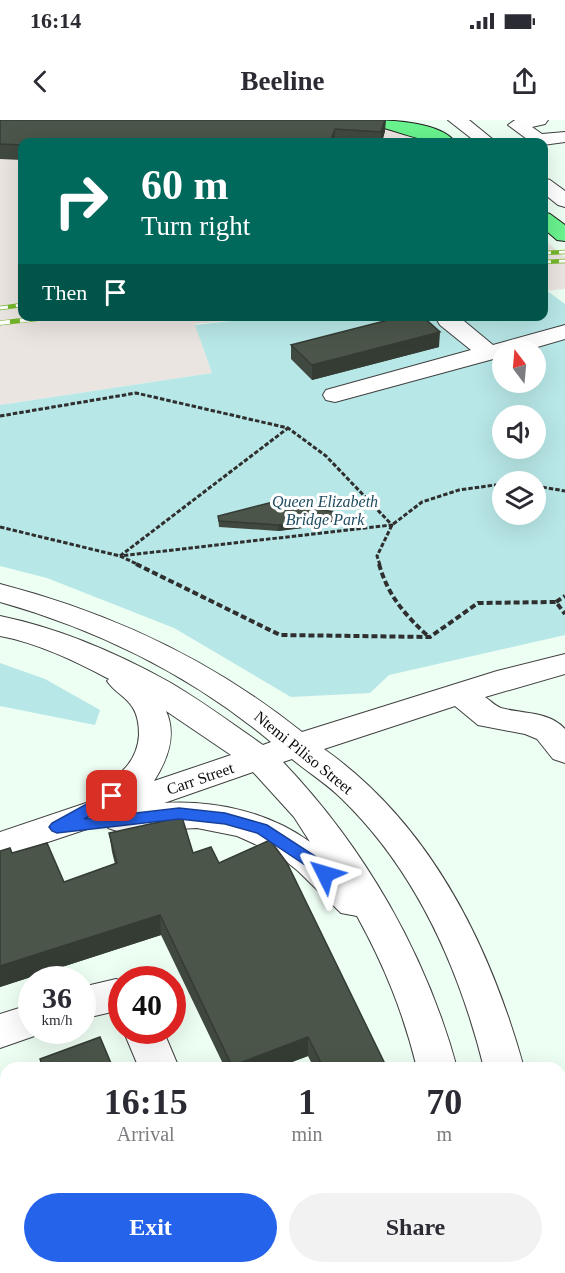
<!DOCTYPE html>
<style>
body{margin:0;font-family:"Times New Roman",serif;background:#f2f2f3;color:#2b2b33;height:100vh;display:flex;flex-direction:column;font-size:22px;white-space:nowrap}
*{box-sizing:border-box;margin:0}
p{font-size:20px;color:#7c7c81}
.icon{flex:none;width:33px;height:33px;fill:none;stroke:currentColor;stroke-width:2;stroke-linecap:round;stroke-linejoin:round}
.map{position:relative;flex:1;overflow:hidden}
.details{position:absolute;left:0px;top:942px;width:566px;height:212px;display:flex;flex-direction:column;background:#fff;border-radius:18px 18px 0 0;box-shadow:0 6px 24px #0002}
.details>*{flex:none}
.banner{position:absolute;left:18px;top:18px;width:530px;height:183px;border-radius:12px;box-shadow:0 6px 24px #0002;background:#00695c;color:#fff;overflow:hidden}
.needle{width:39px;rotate:344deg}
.buttons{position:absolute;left:492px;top:219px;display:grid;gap:12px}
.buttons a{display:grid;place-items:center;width:54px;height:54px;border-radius:50%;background:#fff;box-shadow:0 6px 24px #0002;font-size:30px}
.speed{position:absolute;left:18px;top:846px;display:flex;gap:12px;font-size:30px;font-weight:700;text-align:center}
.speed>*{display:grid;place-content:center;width:78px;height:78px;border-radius:50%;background:#fff;box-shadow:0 6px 24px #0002;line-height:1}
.speed small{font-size:15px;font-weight:400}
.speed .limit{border:9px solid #d22;background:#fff;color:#111}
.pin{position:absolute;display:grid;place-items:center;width:51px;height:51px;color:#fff;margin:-26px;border-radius:12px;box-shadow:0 3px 9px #0006}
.me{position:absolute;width:66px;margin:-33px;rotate:310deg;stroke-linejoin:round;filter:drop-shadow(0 0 4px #0008)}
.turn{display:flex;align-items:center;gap:21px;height:126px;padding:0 24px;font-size:27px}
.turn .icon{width:78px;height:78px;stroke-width:2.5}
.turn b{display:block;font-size:42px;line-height:51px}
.then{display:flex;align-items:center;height:57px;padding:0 24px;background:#0003;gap:12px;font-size:22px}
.eta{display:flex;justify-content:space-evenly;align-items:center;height:102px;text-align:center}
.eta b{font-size:36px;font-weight:600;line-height:42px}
.primary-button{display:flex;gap:12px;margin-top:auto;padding:12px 24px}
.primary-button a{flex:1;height:69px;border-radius:36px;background:#2563eb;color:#fff;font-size:24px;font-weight:600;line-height:69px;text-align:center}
.primary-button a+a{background:#f2f2f3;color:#2b2b33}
.status{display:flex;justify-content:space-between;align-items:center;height:42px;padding:0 30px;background:#fff;direction:ltr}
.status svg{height:16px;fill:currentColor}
header{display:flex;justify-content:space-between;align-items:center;height:78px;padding:0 24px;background:#fff;font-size:27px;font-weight:600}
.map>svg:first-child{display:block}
.industrial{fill:#ebe5e1}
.green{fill:#b8e7e7;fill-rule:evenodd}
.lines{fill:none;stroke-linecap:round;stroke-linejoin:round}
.minor-casing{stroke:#404040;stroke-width:2}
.major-casing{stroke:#1e1e1e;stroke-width:2}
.path-far1{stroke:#2f2f2f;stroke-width:3;stroke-dasharray:4.5 2;stroke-linecap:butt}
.path{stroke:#2f2f2f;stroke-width:4;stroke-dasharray:6 3;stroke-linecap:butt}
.minor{fill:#fff;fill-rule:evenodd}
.major{fill:#69f38e;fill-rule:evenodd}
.rail-far1-casing{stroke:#75b72b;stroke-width:4.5}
.rail-casing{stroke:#75b72b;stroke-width:5}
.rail-far1{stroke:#fff;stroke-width:3;stroke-dasharray:8;stroke-linecap:butt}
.rail{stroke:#fff;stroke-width:4;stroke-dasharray:10;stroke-linecap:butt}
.wall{fill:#404940}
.shaded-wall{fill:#343c34}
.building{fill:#4b554a;stroke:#343c34;stroke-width:1.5}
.route{fill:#2563eb;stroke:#184099;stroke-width:1.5}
.labels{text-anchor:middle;stroke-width:6;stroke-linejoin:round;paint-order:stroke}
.park-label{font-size:16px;font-style:italic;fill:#204d62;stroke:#fff}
.street-label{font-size:16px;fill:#0d0d0d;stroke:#fff}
</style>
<div class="status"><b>16:14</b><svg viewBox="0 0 49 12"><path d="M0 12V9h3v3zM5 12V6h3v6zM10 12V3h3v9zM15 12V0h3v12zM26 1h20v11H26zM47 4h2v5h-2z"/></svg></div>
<header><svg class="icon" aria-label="back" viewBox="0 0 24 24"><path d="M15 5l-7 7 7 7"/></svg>Beeline<svg class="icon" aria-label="share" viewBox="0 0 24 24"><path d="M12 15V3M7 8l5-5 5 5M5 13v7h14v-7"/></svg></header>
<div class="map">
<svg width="565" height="1153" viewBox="0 0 565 1153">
<rect width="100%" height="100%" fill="#edfef3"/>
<!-- industrial -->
<g class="industrial">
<path d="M0,0L365,6L393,11L422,22H22V196L269,197L195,204L212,253L0,285Z"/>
<path d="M543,119L565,137V169L543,171Z"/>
</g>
<!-- green -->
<g class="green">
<path d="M546,170L565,184V515L389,555L370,573L291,577L174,508L47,458L0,446V285L212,253L195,205L277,196H543V171ZM502,230H536V262H502ZM502,296H536V328H502ZM502,362H536V394H502Z"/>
<path d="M0,543L45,559L100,590L95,605L0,586Z"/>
</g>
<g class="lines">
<defs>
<g id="minor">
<path d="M448,0H469L496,22H476Z"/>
<path d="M515,0H548L545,4L532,7L542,14L565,12V22L543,25V22H531L508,5Z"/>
<path d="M543,58L550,60L565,71V87L558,85L543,73Z"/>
<path d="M439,196H458L493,225L565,205V219L527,230H502V236L497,238L335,282L326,280L323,275L326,270L471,230L440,205L437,200Z"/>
<path d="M0,464C112,493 212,540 302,612L497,551L565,534V554L485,577C490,580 495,586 501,588C522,594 549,591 565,609V643L553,639L537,619L525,614L478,605L455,586L324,629C430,704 490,825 524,948H484C459,848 417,752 342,679C327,664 309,653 292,639L283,642C365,728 426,834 457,948H417C403,892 385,847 357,796L341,793L298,751L277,734L237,716L197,708L120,712L108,708L105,703L0,738V712L89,682C89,665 136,660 139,615C139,606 138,596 133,588C127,577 114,572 107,561L109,559C75,541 38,523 0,516V496C59,508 119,534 171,563C203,582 233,604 263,625L271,622C192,556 99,510 0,482ZM166,591L231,635L154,661C168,639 177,615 166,591ZM253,652L294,697L310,722C269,692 215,680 164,683Z"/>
<path d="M116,859L122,861V893L116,891L82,899V867Z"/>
<path d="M32,884V910L46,912L0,928V894Z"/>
<path d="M123,910H163L179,948H139Z"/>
<path d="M6,1031V1071L0,1073V1033Z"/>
<path d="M565,1100V1153H468L471,1148H560V1102Z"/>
</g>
<g id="major">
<path d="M368,0C390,0 441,2 455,22C427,25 398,11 370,4Z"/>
<path d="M543,92L550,94L565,105V121L557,120L543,108Z"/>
</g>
</defs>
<!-- minor casing -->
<use href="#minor" class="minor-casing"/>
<!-- major casing -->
<use href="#major" class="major-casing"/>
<!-- path-far1 -->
<g class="path-far1">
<path d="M0,296L136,273L288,308L326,336L392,405L120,436"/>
<path d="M536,366L565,371"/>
<path d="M0,407L120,436L139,445"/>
<path d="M120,436L288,308"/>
<path d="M380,445L377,436L392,405L422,382L459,370L502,364"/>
</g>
<!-- path -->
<g class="path">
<path d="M136,444L280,515L430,517L478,483L556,482L565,494"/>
<path d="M379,444C388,476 405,495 429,517"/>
<path d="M556,482L565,476"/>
</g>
<!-- minor -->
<use href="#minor" class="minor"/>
<!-- major -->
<use href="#major" class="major"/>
<defs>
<g id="rail-far1">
<path d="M543,133L565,132"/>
<path d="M543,142L565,141"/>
<path d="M0,188L22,185"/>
<path d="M48,197L59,196"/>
</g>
<path id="rail" d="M0,203L59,196"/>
</defs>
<!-- rail-far1 casing -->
<use href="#rail-far1" class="rail-far1-casing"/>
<!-- rail casing -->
<use href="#rail" class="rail-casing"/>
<!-- rail-far1 -->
<use href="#rail-far1" class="rail-far1"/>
<!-- rail -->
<use href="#rail" class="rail"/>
</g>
<!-- wall -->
<g class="wall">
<path d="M0,0L385,11L382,22H22V40L0,39Z"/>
<path d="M291,225L439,227L312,260L291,239Z"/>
<path d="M218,396L335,404L278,411L219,407Z"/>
<path d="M109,713L193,733L219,743L387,948H314L308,936L276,948H225L161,815L0,867V731L12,733L64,762L115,744L112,732Z"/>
</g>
<!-- shaded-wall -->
<g class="shaded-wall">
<path d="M385,0H386L385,11L382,22H381V12Z"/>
<path d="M335,9L334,22H330Z"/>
<path d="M440,212L439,227L312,260V245Z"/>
<path d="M335,398V404L278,411V405Z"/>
<path d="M160,795L161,815L0,867V846Z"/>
<path d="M308,917V936L276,948H232V946Z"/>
<path d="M245,1148H286L273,1153H232Z"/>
</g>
<!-- building -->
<g class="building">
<path d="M0,0H385L381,12L335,9L330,22H22V25L0,24Z"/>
<path d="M404,196H422L440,212L312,245L291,225Z"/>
<path d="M273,382L335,392V398L278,405L219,401L218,396Z"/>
<path d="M182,697L193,733L211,727L219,743L270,720L287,743L387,948H322V945L308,917L232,946L160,795L0,846V731L10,728L12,733L47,723L64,762L117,743L109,713Z"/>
<path d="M100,917L113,948H43L40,939Z"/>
<path d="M6,1078V1148H25L27,1153H2L0,1148V1080Z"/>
<path d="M95,1148H245L232,1153H81Z"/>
</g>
<!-- route -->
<path class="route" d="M112,670L118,672L120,676L118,680L84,699L179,688L225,693L267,705L315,736L332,754L330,759H319L305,745L257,713L225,704L179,699L57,713L52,711L49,707L52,703Z"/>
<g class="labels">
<!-- park labels -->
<g class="park-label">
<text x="325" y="387">Queen Elizabeth<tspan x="325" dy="18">Bridge Park</tspan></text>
</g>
<!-- street labels -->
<g class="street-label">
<text transform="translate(304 632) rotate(39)" y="6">Ntemi Piliso Street</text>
<text transform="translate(200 658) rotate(-19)" y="6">Carr Street</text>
</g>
</g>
</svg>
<div class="buttons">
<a><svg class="needle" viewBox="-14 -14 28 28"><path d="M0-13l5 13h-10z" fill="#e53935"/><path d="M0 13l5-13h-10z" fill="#7c7c81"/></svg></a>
<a><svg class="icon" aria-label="sound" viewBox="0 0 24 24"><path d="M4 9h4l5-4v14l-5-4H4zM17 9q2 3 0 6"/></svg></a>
<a><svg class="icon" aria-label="layers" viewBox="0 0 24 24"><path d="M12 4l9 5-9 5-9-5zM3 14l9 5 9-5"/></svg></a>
</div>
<div class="speed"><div>36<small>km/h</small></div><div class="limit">40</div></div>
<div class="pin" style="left:112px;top:676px;background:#d93025"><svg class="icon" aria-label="arrive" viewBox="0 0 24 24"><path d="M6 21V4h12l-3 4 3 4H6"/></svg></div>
<svg class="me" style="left:325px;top:754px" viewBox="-20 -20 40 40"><path d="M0-17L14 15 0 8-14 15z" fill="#2563eb" stroke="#fff" stroke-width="4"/></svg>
<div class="banner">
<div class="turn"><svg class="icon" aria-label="right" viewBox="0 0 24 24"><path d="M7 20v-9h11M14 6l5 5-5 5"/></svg><div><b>60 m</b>Turn right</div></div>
<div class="then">Then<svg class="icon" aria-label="arrive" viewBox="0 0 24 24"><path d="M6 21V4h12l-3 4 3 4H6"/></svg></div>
</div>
<section class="details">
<div class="eta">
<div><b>16:15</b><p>Arrival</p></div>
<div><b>1</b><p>min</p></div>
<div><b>70</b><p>m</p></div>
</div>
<div class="primary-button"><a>Exit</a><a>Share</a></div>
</section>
</div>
